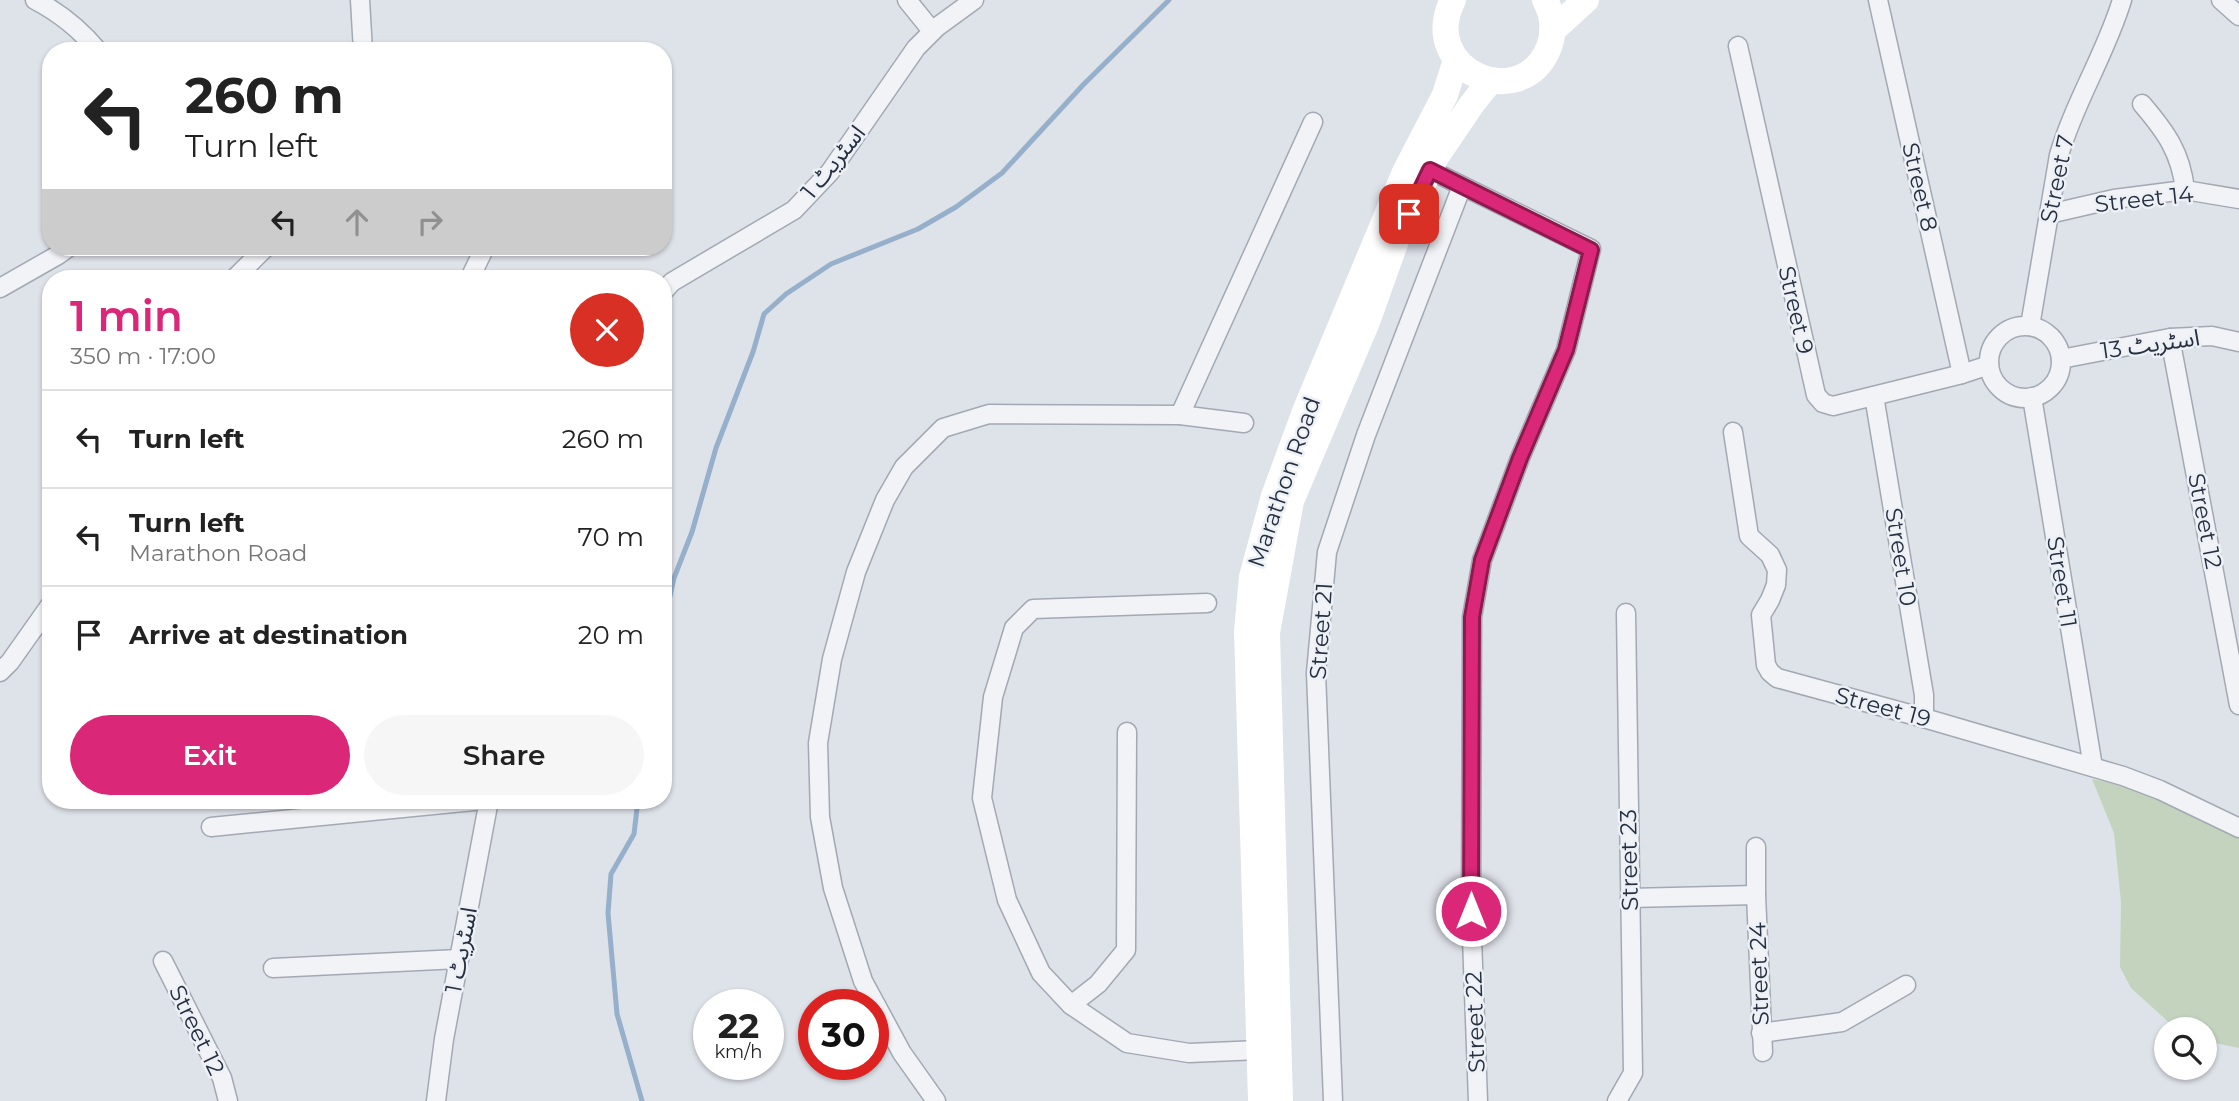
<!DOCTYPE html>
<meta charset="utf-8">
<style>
body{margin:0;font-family:Montserrat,"Noto Sans Arabic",sans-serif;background:#f6f6f6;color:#222;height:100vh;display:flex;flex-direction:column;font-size:26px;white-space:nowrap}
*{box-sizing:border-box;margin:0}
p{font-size:23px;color:#767676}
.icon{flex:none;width:38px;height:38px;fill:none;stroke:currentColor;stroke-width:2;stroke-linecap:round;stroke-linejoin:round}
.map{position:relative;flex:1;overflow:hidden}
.drawer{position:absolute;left:42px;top:270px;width:630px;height:539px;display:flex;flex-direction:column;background:#fff;border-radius:28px;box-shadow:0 2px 5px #0004}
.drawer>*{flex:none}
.banner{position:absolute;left:42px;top:42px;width:630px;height:214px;border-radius:28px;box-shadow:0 2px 5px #0004;background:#fff;color:#222;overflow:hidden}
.controls{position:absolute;left:2154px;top:1017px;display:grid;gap:14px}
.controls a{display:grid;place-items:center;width:63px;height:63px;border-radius:50%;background:#fff;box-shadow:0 2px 5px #0004;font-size:35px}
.speed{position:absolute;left:693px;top:989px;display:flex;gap:14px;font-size:35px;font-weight:700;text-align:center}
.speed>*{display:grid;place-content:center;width:91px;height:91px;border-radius:50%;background:#fff;box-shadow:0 2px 5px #0004;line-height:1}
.speed small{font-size:18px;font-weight:400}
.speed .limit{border:10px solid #d22;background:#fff;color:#111}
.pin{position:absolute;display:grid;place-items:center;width:60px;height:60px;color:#fff;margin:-30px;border-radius:14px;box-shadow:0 4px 10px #0006}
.me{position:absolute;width:77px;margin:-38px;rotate:0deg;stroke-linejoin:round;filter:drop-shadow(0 0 5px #0008)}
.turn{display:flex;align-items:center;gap:24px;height:147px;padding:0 28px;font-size:32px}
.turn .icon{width:91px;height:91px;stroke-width:2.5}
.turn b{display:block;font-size:49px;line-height:60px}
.lanes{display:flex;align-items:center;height:66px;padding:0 28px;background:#0003;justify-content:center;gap:35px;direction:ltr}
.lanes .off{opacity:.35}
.round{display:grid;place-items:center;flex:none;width:74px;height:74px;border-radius:37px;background:#f6f6f6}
.headline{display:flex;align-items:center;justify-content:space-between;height:119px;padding:0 28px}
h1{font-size:42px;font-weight:600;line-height:52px;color:#db2777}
.button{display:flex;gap:14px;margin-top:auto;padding:14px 28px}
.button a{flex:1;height:80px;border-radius:42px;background:#db2777;color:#fff;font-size:28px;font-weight:600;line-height:80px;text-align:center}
.button a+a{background:#f6f6f6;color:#222}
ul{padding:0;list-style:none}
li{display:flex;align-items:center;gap:21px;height:98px;padding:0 28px;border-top:2px solid #e0e0e0}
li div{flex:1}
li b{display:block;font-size:26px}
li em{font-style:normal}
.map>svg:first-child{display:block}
.green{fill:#c3d3be}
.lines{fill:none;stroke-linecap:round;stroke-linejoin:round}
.stream{stroke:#96afcb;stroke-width:5}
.minor-casing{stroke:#a3a9b3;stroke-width:21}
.minor{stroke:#f1f3f7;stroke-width:18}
.secondary{stroke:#fff;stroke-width:26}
.route-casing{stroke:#8e194d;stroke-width:18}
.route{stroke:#db2777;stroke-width:12}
.labels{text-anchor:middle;stroke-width:5;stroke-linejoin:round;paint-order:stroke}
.street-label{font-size:23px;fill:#262f40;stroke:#edf1f6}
</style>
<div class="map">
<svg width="2239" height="1101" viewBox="0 0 2239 1101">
<rect width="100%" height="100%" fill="#dee2e9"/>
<!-- green -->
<path class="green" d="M2092,779C2145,789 2191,812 2239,837V1048L2205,1041V1029H2178L2173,1026L2131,988L2120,967L2121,902L2114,833Z"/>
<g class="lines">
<!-- stream -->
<g class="stream">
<path d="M663,628L674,578L692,532L716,448L753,352L764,314L786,294L831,264L918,229L956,207L1002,173L1083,85L1169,0"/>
<path d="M638,800L634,834L611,874L608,913L617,1014L642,1101"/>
</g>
<defs>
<g id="minor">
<path d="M35,0C60,13 80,29 98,51"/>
<path d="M360,0L363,51"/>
<path d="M907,0L932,31"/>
<path d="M1878,0L1962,374"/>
<path d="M2221,0L2239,16"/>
<path d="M1738,46L1816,395L1823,403L1833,406L1962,374L1989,365"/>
<path d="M2142,104C2166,132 2181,153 2185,190"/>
<path d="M1430,170L1591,249L1566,350L1520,458L1482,560L1472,617L1471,911L1478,1101"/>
<path d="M2049,214L2114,199L2185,190L2239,199"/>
<path d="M235,278L266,247"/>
<path d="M470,278L485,247"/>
<path d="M0,288L58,255L69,247"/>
<path d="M663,292L672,282L794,210L830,172L916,48L937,27L974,0"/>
<path d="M2030,326L2059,155C2075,101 2106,53 2122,0"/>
<circle cx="2025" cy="362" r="36"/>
<path d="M2170,338L2239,705"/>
<path d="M2061,359L2170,338L2212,336L2239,342"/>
<path d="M1874,396L1924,695V718"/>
<path d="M2032,397L2093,767"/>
<path d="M1180,415L1313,122"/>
<path d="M1733,432L1749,536L1770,555L1777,570L1776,585L1770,600L1761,615L1766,665L1770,672L1777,678L1924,718L2123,776L2160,790L2239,828"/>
<path d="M1207,603L1033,609L1014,628L993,697L982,798L1007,900L1041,973L1071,1005L1127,1043L1189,1053L1259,1050"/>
<path d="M0,672L10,662L51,604"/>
<path d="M211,827L484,800"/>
<path d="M1756,847V895L1763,1052"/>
<path d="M1630,898L1756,895"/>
<path d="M163,961L222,1078L228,1101"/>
<path d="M273,968L459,959"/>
<path d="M1071,1005L1098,984L1126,950L1127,732"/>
<path d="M1761,1033L1842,1022L1906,985"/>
<path d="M436,1101L444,1039L489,800"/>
<path d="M936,1101L902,1053L863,981L833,888L820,817L818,743L832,659L856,572L885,500L904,467L943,428L989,414L1180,415L1244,423"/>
<path d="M1333,1101L1316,673L1327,552L1366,435L1462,186"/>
<path d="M1617,1101L1633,1073L1626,613"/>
</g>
</defs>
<!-- minor casing -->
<use href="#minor" class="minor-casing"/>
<!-- minor -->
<use href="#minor" class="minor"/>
<!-- secondary -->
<g class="secondary">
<path d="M1453,0C1417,70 1522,116 1549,47C1555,31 1553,15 1545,0"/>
<path d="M1552,31L1586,0"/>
<path d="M1261,1101L1247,631L1252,577L1274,496L1306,409L1405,172L1445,95L1456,60"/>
<path d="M1280,1101L1267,633L1291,501L1367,322L1398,235L1436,157L1472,104L1491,80"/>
</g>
</g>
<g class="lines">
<defs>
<path id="route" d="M1409,214L1430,170L1591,250L1566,350L1520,458L1482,560L1472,617L1471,911"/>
</defs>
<!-- route casing -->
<use href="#route" class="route-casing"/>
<!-- route -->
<use href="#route" class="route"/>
</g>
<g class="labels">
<!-- street labels -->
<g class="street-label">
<text transform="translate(833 162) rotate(-51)" y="8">اسٹریٹ 1</text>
<text transform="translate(2057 179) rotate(-78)" y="8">Street 7</text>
<text transform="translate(1920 187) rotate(77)" y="8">Street 8</text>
<text transform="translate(2144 199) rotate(-6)" y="8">Street 14</text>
<text transform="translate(1796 310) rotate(77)" y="8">Street 9</text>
<text transform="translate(2150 344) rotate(-8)" y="8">اسٹریٹ 13</text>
<text transform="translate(1284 482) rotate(-71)" y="8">Marathon Road</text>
<text transform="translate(2205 521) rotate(79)" y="8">Street 12</text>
<text transform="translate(1901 557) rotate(81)" y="8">Street 10</text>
<text transform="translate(2062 582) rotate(81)" y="8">Street 11</text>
<text transform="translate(1321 631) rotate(-86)" y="8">Street 21</text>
<text transform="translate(1883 707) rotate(15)" y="8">Street 19</text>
<text transform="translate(1629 860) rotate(-91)" y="8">Street 23</text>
<text transform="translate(461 950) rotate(-79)" y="8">اسٹریٹ 1</text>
<text transform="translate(1759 974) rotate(-92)" y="8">Street 24</text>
<text transform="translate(1475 1022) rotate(-92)" y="8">Street 22</text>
<text transform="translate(197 1030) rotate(64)" y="8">Street 12</text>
</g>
</g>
</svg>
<div class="controls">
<a><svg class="icon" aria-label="search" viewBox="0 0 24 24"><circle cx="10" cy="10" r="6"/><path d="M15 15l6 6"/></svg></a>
</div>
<div class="speed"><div>22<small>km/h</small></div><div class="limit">30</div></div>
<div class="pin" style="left:1409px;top:214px;background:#d93025"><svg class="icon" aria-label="arrive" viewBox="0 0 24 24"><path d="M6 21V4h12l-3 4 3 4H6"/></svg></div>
<svg class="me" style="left:1471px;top:911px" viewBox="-20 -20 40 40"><circle r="17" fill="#db2777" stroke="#fff" stroke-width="3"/><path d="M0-11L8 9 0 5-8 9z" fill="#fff"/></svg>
<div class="banner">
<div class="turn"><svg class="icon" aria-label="left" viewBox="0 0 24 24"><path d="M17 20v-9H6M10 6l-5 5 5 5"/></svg><div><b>260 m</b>Turn left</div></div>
<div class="lanes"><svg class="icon" aria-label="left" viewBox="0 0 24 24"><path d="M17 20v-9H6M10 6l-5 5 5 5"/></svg><svg class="icon off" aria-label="ahead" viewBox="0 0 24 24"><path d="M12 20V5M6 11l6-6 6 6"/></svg><svg class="icon off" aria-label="right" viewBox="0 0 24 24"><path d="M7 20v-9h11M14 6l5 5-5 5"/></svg></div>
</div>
<section class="drawer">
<div class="headline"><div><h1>1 min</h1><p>350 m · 17:00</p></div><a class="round" style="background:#d93025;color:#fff"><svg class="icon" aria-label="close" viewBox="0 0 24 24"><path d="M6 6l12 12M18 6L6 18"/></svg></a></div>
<ul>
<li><svg class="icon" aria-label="left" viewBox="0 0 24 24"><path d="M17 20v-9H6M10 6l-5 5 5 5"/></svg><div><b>Turn left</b></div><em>260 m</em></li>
<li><svg class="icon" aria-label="left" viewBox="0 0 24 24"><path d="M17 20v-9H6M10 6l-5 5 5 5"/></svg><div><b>Turn left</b><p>Marathon Road</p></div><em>70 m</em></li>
<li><svg class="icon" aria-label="arrive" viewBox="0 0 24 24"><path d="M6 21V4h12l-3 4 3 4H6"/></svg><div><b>Arrive at destination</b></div><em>20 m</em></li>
</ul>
<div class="button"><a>Exit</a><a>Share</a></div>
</section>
</div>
